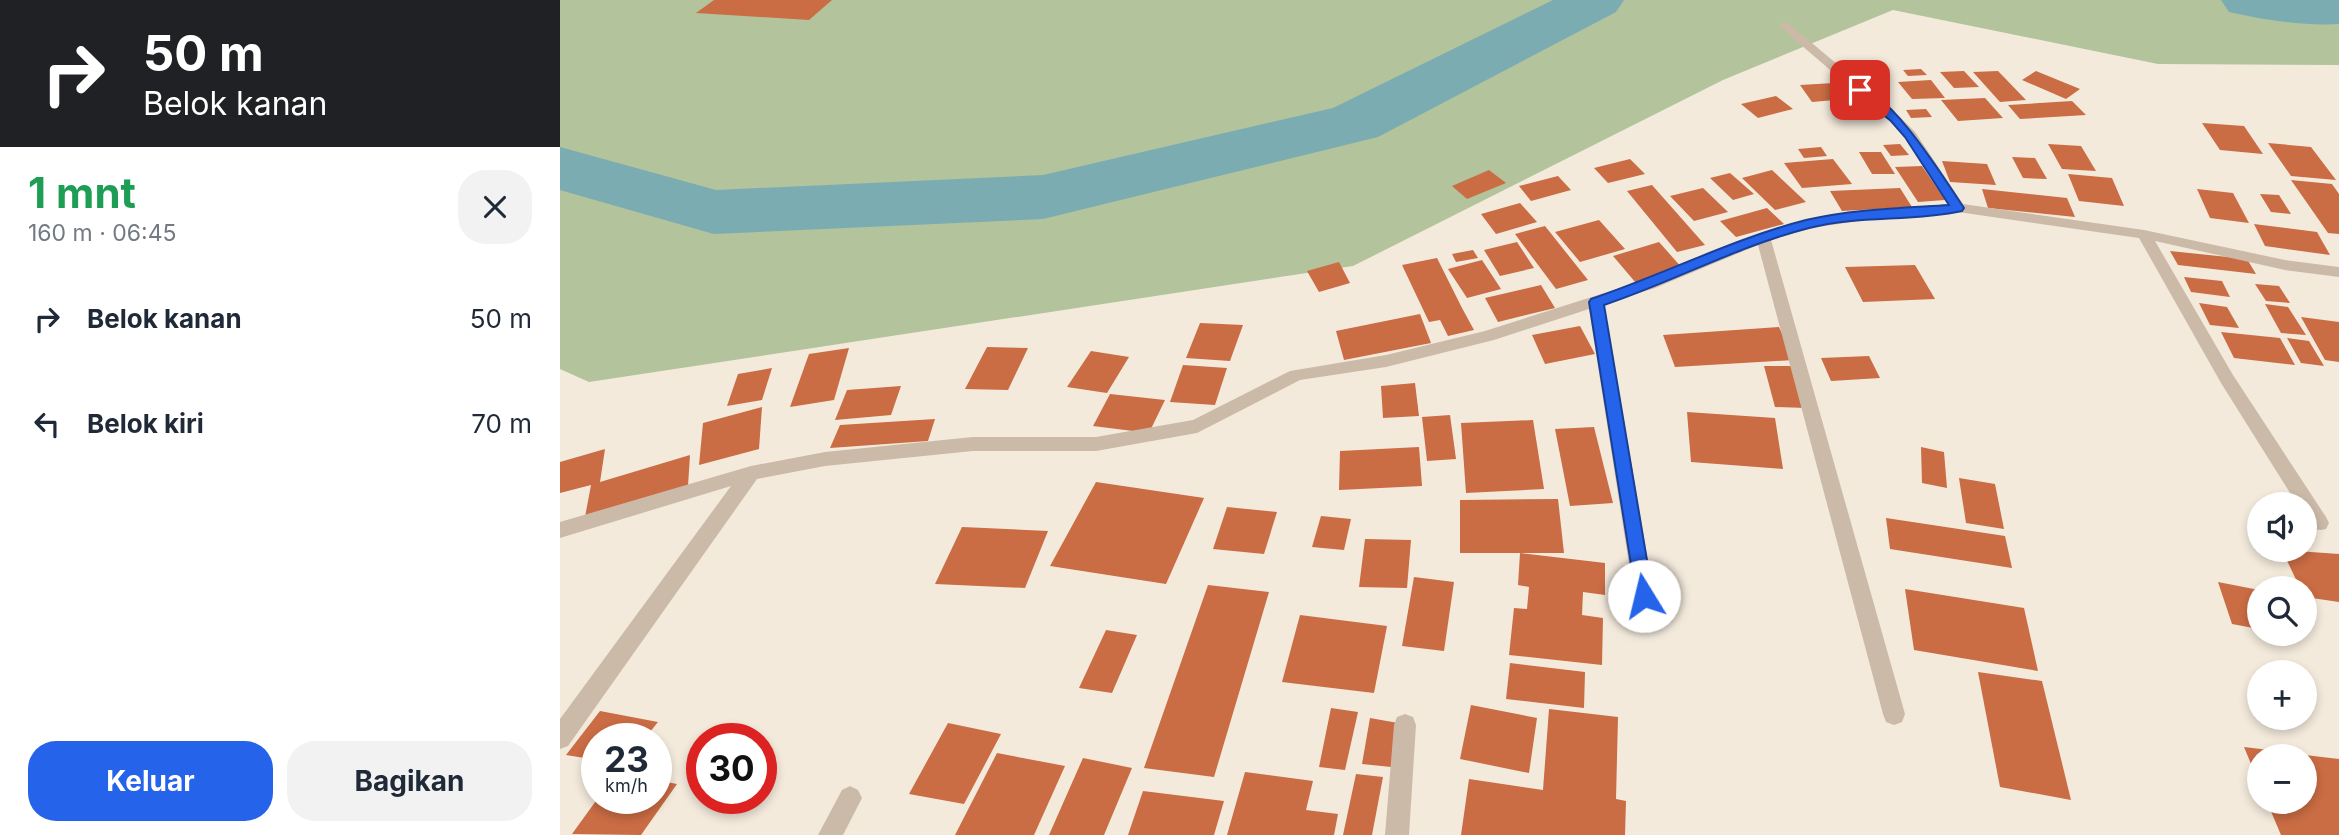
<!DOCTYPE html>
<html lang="id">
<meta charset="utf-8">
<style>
body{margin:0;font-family:Inter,sans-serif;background:#f2f2f3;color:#1f2937;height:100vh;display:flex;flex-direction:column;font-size:26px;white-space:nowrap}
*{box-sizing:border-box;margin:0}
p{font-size:23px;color:#747a83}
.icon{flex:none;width:38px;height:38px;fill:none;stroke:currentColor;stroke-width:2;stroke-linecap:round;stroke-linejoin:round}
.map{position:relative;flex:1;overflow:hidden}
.details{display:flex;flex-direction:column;background:#fff;width:560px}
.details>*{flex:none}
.banner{background:#202124;color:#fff;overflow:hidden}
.tools{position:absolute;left:1687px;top:492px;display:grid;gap:14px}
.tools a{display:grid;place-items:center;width:70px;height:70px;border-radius:50%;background:#fff;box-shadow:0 4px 10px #0003;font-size:35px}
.speed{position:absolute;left:21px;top:723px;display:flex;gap:14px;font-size:35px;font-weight:700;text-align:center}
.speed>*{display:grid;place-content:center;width:91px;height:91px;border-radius:50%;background:#fff;box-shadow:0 4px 10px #0003;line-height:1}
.speed small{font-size:18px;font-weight:400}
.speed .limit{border:10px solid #d22;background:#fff;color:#111}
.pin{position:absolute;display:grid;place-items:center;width:60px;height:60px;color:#fff;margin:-30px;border-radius:14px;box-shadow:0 4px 10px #0006}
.me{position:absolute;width:77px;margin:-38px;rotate:351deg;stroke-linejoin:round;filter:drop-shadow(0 0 5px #0008)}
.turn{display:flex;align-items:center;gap:24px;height:147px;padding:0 28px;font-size:32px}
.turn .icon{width:91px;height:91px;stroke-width:2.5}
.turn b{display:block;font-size:49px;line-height:60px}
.round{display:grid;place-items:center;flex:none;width:74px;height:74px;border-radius:28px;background:#f2f2f3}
.overview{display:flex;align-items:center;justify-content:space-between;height:119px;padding:0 28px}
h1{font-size:42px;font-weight:700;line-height:52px;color:#1e9e55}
.cta{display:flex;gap:14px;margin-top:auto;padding:14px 28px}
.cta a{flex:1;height:80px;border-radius:28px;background:#2563eb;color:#fff;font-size:28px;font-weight:700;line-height:80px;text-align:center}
.cta a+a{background:#f2f2f3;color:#1f2937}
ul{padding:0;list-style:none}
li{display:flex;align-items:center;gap:21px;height:105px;padding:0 28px}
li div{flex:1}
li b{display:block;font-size:26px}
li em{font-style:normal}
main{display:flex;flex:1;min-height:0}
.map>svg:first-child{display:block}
.green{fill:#b3c39c}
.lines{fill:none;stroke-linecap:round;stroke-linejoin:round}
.river{fill:#7aacb1;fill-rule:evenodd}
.building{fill:#ca6c44}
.street{fill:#ccbaa8;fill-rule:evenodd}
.route{fill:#2563eb;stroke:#184099;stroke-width:2}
</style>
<main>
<section class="details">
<div class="banner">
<div class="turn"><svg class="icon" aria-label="right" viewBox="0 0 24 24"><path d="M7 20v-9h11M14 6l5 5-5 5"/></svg><div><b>50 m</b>Belok kanan</div></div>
</div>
<div class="overview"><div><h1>1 mnt</h1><p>160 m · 06:45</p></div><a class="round"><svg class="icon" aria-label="close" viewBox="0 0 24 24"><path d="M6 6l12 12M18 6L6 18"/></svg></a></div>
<ul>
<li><svg class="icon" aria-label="right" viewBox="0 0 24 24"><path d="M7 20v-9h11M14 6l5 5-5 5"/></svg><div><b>Belok kanan</b></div><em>50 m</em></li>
<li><svg class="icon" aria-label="left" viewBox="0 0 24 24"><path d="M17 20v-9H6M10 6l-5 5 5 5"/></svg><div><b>Belok kiri</b></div><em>70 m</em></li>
</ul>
<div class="cta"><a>Keluar</a><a>Bagikan</a></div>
</section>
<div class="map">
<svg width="1779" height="835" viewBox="0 0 1779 835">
<rect width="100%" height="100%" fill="#f3eadc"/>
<!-- green -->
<path class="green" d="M0,0H1779V65L1598,64L1333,10L1163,80L793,266L29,382L0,369Z"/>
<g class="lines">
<!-- river -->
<g class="river">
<path d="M993,0H1064L1056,12L818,137L483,219L154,234L0,190V147L156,190L483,175L773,108Z"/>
<path d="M1661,0H1779V24C1744,26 1704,20 1669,12Z"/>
</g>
</g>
<!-- building -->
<g class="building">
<path d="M154,0H272L249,20L136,13Z"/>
<path d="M1361,69L1367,75L1348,76L1343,70Z"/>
<path d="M1404,71L1419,87L1394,88L1380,72Z"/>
<path d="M1438,71L1466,100L1440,102L1413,72Z"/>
<path d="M1476,71L1520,89L1506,99L1462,80Z"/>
<path d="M1371,80L1385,98L1352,99L1338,82Z"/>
<path d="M1274,83L1286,99L1252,102L1240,85Z"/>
<path d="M1216,96L1233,109L1198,118L1181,104Z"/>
<path d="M1425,98L1443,118L1398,121L1381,100Z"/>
<path d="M1512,101L1526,115L1460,119L1448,105Z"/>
<path d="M1366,109L1372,117L1351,118L1346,110Z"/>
<path d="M1642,123L1684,126L1703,154L1660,150Z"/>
<path d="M1708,143L1751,147L1776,180L1731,176Z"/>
<path d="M1340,144L1349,155L1331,156L1323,145Z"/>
<path d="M1488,144L1521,146L1536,171L1502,169Z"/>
<path d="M1261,147L1267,156L1244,158L1238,149Z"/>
<path d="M1299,152H1321L1335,174H1312Z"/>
<path d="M1452,157L1475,158L1487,179L1463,178Z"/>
<path d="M1070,159L1085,174L1048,183L1034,168Z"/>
<path d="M1273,159L1292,184L1242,188L1224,163Z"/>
<path d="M1382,161L1427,164L1436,185L1390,182Z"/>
<path d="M1362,166L1385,200L1358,202L1335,167Z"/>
<path d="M929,170L946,183L907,199L892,186Z"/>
<path d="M1212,170L1246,202L1215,210L1182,178Z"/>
<path d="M1170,173L1194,194L1173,200L1150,178Z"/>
<path d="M1508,174L1552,178L1564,206L1519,201Z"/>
<path d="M998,176L1011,190L971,201L959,186Z"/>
<path d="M1731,180L1772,184L1779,194V234L1768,233Z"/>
<path d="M1092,185L1145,245L1117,252L1067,191Z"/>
<path d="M1143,188L1168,212L1134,221L1110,196Z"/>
<path d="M1340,188L1352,207L1282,211L1270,191Z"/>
<path d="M1422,189L1507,198L1515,217L1428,208Z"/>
<path d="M1637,189L1673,193L1689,223L1650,218Z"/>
<path d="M1700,194L1719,195L1731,214L1711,212Z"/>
<path d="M960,203L977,222L936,234L921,214Z"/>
<path d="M1207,208L1224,224L1176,237L1160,221Z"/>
<path d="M1039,220L1065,249L1020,262L995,232Z"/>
<path d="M1694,224L1757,232L1770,255L1705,246Z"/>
<path d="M985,226L1028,280L996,289L955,234Z"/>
<path d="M957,242L974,268L940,276L924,250Z"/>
<path d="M1099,242L1123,269L1076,283L1053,256Z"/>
<path d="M913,250L918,258L896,262L892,254Z"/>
<path d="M1610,251L1687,259L1696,274L1618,265Z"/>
<path d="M877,258L902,308L914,330L888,336L880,320L869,322L842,265Z"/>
<path d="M922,260L941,289L907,298L888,269Z"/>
<path d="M779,262L790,283L759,292L747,271Z"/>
<path d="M1355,265L1375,299L1303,302L1285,267Z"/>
<path d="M1624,277L1662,281L1670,297L1631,292Z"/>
<path d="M1695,284L1719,286L1730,303L1706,301Z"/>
<path d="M981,285L995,308L938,322L925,298Z"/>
<path d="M1639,303L1667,307L1679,328L1650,325Z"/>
<path d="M1705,304L1728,307L1746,335L1721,333Z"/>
<path d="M860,314L871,343L784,360L776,331Z"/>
<path d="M1741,317L1779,322V362L1765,360Z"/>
<path d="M640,323L683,325L670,361L626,358Z"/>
<path d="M1020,326L1035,354L985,364L972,335Z"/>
<path d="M1219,327L1234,360L1115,367L1103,335Z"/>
<path d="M1661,332L1720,338L1735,365L1674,358Z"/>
<path d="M1727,338L1749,341L1764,366L1741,363Z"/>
<path d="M427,347L468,348L448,390L405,389Z"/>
<path d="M289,348L274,400L230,407L249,354Z"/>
<path d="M531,351L569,357L547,393L507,387Z"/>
<path d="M1309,356L1320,378L1271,381L1261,358Z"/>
<path d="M623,365L667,368L655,405L610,402Z"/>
<path d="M1204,366H1235L1246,408L1215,407Z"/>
<path d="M212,368L202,400L167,406L178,374Z"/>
<path d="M855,383L859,416L823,418L821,386Z"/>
<path d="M341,386L331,415L275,420L287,390Z"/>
<path d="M550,394L605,400L589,433L533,426Z"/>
<path d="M202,407L199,449L139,465L143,423Z"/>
<path d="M1127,412L1215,418L1223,469L1131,462Z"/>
<path d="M890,415L896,459L867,461L862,417Z"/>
<path d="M375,419L368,441L270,448L280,425Z"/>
<path d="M973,420L984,489L906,493L901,423Z"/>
<path d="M1034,427L1053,503L1010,506L995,429Z"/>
<path d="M859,447L862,486L779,490L780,451Z"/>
<path d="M1361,447L1384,452L1387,488L1362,483Z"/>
<path d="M45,449L40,482L130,455L128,486L25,517L31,485L0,493V462Z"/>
<path d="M1399,478L1435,484L1444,529L1406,523Z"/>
<path d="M536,482L644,498L606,584L490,566Z"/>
<path d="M998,499L1004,553H900V500Z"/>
<path d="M667,507L717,512L704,554L653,549Z"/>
<path d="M761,516L791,519L784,550L752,547Z"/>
<path d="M1326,518L1445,536L1452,568L1330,549Z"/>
<path d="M402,527L488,531L465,588L375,584Z"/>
<path d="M805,539L851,540L847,588L799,587Z"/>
<path d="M1722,550L1779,554V602L1745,597V588H1740Z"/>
<path d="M960,553L1045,563V595L1023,592L1022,615L1043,618L1042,665L949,655L954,608L967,609L969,587L958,585Z"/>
<path d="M854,577L894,582L884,651L842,646Z"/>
<path d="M1658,582L1699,590V629L1672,624Z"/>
<path d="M648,585L709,592L654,777L584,768Z"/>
<path d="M1345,589L1464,608L1478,671L1354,650Z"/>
<path d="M740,615L827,626L814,693L722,682Z"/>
<path d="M546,630L577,635L552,693L519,688Z"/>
<path d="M950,663L1025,672L1024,708L946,699Z"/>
<path d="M1418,672L1482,681L1511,800L1440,787Z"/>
<path d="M911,705L977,718L969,773L900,759Z"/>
<path d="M771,708L798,712L785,770L759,767Z"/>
<path d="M989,709L1058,717L1056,799L1066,801L1065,835H901L909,779L983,790Z"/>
<path d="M40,711L98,722L85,738H37V760L6,755Z"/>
<path d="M810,718L838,723L831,767L802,764Z"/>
<path d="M388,723L441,734L404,804L349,794Z"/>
<path d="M1684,747L1742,754V756H1699V783Z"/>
<path d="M437,753L505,766L474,835H395Z"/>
<path d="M1745,755L1779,759V835H1721L1707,802H1745Z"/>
<path d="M523,758L572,768L544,835H489Z"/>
<path d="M685,772L753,781L746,810L778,814L774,835H667Z"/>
<path d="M796,774L823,777L812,835H783Z"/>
<path d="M96,780L117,784L81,835L12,834L38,798H96Z"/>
<path d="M583,791L664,801L654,835H568Z"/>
</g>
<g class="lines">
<!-- street -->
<g class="street">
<path d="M1220,23H1228L1339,116L1355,132L1403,204L1584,230L1725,260L1779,267V277L1725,270L1595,241L1673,375L1766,517L1769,523L1766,529C1749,534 1745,518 1745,504H1737L1661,383L1579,238L1398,212L1318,218L1252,228L1211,240L1345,714L1342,722L1334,725L1326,722L1323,714L1198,245L1095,288L1044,304L1094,596L1091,602L1084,605L1077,602L1074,596L1029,309L934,340L826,367L740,380L637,433L536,451H413L265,466L197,479L8,746L0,749V719L171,486L0,538V522L191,466L265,452L413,437H536L633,420L730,371L826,355L925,331L1085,280L1198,235L1245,221L1318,210L1389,204L1345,137L1331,122L1220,27Z"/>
<path d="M845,714L853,717L856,725L849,835H825L834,725L837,717Z"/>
<path d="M290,786L298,790L302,798L283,835H258L282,790Z"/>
</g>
</g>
<!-- route -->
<path class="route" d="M1296,88C1327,85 1387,183 1404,208L1402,211C1352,222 1299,215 1249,228C1178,246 1113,282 1044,305L1093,596L1090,602L1084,604L1077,602L1029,302L1031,299C1103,275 1172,239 1246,220C1292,209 1342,208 1389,205L1345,137L1331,121L1296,93Z"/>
</svg>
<div class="tools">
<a><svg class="icon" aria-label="sound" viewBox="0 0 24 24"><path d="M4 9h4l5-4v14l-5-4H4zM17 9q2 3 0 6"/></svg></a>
<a><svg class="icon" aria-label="search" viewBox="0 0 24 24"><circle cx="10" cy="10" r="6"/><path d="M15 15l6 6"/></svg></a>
<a>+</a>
<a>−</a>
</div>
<div class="speed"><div>23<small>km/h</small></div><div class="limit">30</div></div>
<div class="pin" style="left:1300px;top:90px;background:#d93025"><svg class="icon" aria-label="arrive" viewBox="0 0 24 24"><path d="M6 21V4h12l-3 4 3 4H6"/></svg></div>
<svg class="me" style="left:1084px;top:596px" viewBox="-20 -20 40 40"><circle r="19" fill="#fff"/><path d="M0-13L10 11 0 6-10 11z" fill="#2563eb"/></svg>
</div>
</main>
